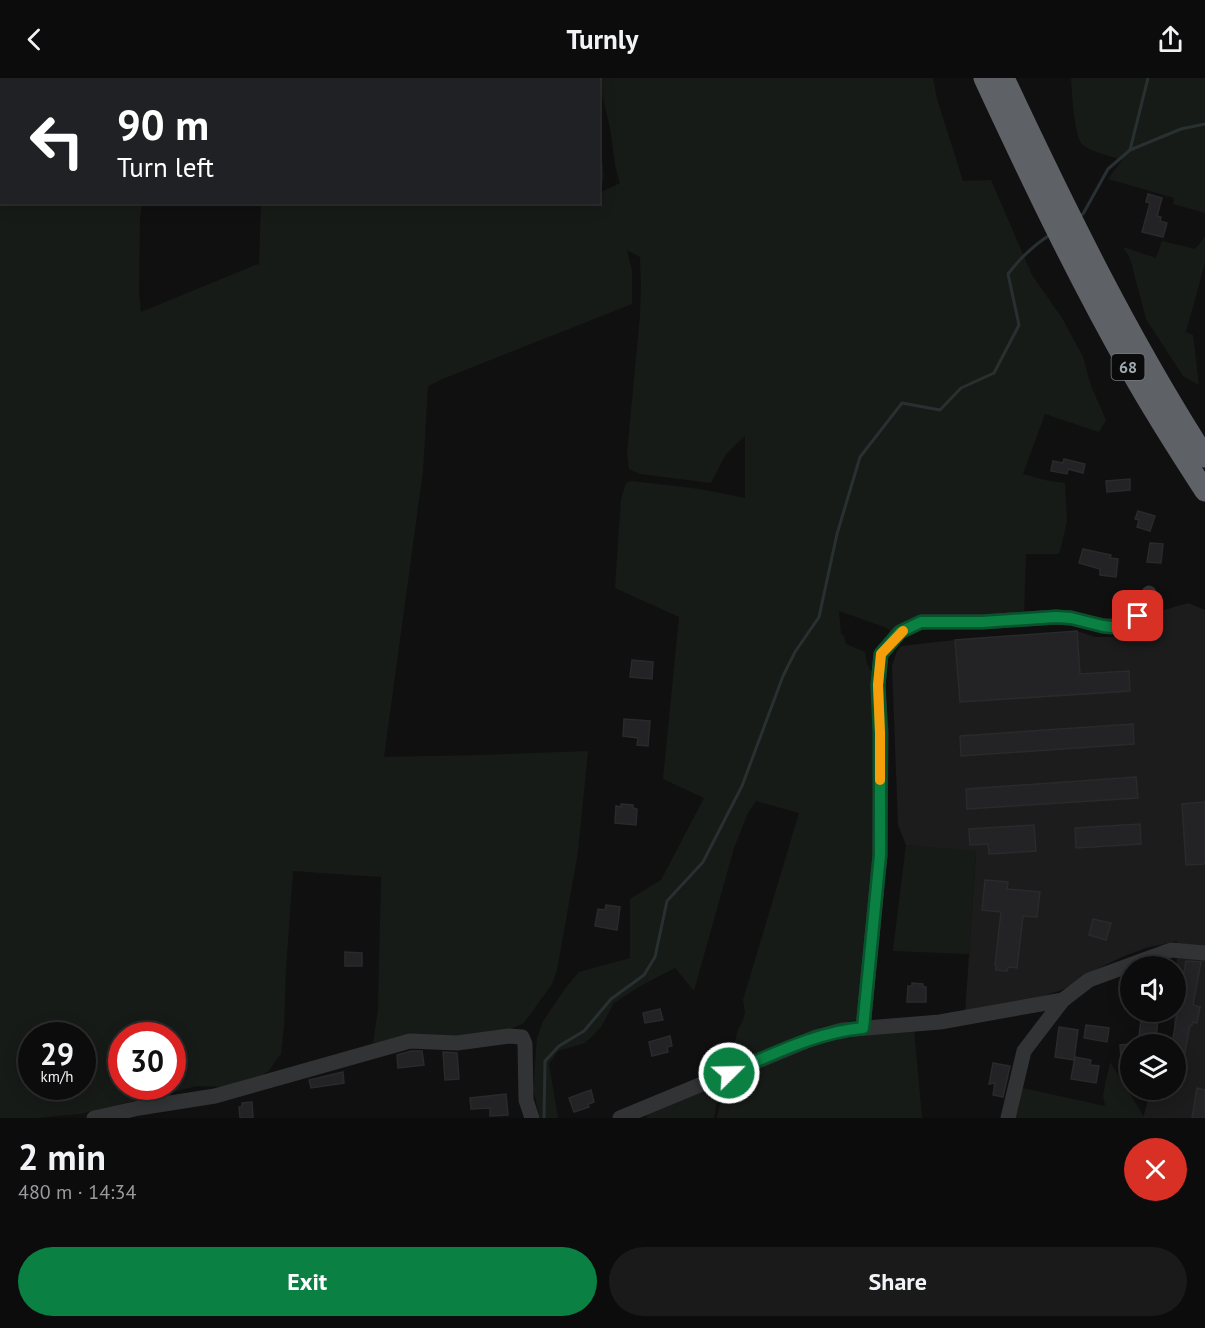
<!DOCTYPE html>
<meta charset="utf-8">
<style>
body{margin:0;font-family:"PT Sans",sans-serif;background:#1a1a1b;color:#f1f3f6;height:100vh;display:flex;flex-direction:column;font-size:22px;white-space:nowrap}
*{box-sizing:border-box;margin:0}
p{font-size:20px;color:#9a9b9d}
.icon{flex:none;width:33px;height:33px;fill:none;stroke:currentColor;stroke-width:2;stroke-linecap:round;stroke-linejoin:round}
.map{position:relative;height:1040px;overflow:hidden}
.details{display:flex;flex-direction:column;background:#0c0c0d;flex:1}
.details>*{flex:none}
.hud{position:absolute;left:0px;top:0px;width:600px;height:126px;box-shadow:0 3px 15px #0003,0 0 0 2px #2c2c2e;background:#202124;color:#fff;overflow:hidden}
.tools{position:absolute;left:1120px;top:878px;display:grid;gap:12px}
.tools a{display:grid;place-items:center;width:66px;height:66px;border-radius:50%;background:#0c0c0d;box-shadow:0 3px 15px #0003,0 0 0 2px #2c2c2e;font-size:30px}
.speed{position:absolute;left:18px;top:944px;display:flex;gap:12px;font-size:30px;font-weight:700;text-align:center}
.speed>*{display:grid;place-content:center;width:78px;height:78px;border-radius:50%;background:#0c0c0d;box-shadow:0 3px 15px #0003,0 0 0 2px #2c2c2e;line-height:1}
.speed small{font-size:15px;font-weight:400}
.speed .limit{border:9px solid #d22;background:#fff;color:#111}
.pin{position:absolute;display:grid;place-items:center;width:51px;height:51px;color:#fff;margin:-26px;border-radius:12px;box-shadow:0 3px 9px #0006}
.me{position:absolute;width:66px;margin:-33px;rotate:67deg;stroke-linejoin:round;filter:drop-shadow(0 0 4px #0008)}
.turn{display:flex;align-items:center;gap:21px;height:126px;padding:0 18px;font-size:27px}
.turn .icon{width:78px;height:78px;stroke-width:2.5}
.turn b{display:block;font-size:42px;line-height:51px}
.round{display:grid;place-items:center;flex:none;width:63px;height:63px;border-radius:32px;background:#1a1a1b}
.head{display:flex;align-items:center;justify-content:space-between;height:102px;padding:0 18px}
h1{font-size:36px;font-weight:800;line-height:45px}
.action{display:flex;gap:12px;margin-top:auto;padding:12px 18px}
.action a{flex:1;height:69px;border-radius:36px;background:#0b8043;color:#fff;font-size:24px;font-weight:800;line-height:69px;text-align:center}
.action a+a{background:#1a1a1b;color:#f1f3f6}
header{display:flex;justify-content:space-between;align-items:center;height:78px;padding:0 18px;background:#0c0c0d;font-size:27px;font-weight:800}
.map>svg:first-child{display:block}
.built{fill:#1c1c1d}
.green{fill:#171b17;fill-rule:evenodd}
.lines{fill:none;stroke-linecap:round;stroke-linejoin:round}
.stream{stroke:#283032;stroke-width:3}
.building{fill:#232325;stroke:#2a2a2c;stroke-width:1.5}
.minor{stroke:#313335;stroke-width:15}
.highway{stroke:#5e6266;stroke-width:21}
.route-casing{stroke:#07532c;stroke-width:15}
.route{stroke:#0b8043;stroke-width:10}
.slow{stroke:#f59e0b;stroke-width:10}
.labels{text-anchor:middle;stroke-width:6;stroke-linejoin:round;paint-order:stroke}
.shield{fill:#0b0b0c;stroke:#757a7f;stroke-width:1.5}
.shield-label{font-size:16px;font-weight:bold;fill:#a2aab0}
</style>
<header><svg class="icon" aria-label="back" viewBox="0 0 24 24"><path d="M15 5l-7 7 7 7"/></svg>Turnly<svg class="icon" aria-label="share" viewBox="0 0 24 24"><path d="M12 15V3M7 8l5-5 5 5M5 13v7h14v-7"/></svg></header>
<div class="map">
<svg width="1205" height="1040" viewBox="0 0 1205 1040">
<rect width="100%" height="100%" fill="#101011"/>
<!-- built -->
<path class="built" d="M1188,525L1205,532V1040H1143L1151,1011H1176V966H1172L1174,954V933H1176L1177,863L1146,870L1122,879L1097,891L1083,901L1062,912L1040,919L965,936L976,774L906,767L898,747L892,588L897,573L901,568L955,562L1077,553L1095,559H1126L1138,553L1157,534Z"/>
<!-- green -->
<g class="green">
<path d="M234,0H588V1H233Z"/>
<path d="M598,0H933L937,21L963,103L991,102L1032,197L1062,240L1083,279L1091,308L1106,342L1099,354L1045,336L1023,396L1049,403L1065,405L1067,444L1059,476H1026L1024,536L896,549L890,553L887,550L839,533L841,556L844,558L846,566L865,574L867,585L870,592L874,593L880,703L857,942L822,949L739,982L730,984L738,951L742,945L745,935L743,922L799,735L756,723L748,735L734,770L694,913L675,890L642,907L614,925L601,949L585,965L558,973L549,986L558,1040H540L533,1011L537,960L543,943L567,908L579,894L630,880V821L661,802L704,720L663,701L679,539L615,510L621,421L626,405L632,403L700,411L745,420V358L726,376L711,405L640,396L629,391L627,376L640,237L641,209L640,179L627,172L632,193V226L440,302L428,308L423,393L384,679L480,677L588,673L578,774L557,892L552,906L524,945L506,953L473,958H409L373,965L378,931L381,799L293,793L286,891L284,948L281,976L275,983L269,993L262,997L224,1009L197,1008L80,1036L36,1040H0V32L2,33V124L142,125L140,140L139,215L141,234L258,186L259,187L261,125L598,124L599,55L604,97L601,114L620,105L615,87L610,50ZM32,957H82V1008H32ZM122,957H172V1008H122Z"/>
<path d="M1071,0H1205V135L1173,126L1174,120L1108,101L1122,82C1112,78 1090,74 1082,66C1074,57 1072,14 1071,0Z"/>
<path d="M1205,159V185L1186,254L1193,257L1199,307L1183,298L1146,241L1130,180L1123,169L1156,180L1162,163L1195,171Z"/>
<path d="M906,767L976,773L969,876L893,873Z"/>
<path d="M914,952L922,1040H717L725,1002L735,997L834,960Z"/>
<path d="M1110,984L1143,1037V1040H1012L1018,1009L1105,1028L1103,1017Z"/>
<path d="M721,1004L714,1040H647V1037Z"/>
</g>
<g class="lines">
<!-- stream -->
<g class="stream">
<path d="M49,2L50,0"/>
<path d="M0,36L2,35"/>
<path d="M1130,72L1148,0"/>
<path d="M1079,138L1083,136L1108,91L1130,72L1181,51L1205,46"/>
<path d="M544,1040L545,983L559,968L584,953L611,921L644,897L655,879L667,823L703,784L742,708L783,598L795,574L819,539L837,456L860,379L902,325L940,332L961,310L994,295L1019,247L1008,196C1020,180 1034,167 1051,156"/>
</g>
</g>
<!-- building -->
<g class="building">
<path d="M1148,116L1162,120L1157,138L1161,139L1160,143L1167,145L1163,159L1142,154L1150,125L1146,124Z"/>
<path d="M1064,381L1085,386L1083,395L1068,391L1067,396L1051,393L1053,383L1063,385Z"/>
<path d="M1130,401V412L1107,414L1106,403Z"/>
<path d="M1138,433L1155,438L1150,453L1137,449L1139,442L1135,441Z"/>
<path d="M1150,465L1163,466L1161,485L1147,484Z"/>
<path d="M1083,471L1111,477L1110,480L1118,481L1116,499L1100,497V491L1079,485Z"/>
<path d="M1077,553L1080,596L1129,593L1130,613L960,624L955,562Z"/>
<path d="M632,582L653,584L652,601L630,599Z"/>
<path d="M624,641L650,643L648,668L637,667L638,660L623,658Z"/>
<path d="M1133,646L1134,666L961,678L960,658Z"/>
<path d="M1136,699L1138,720L967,731L966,711Z"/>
<path d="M1205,724V786L1186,787L1182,726Z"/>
<path d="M621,726L633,727V730L637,731L636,747L615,745L616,728L621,729Z"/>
<path d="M1140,746L1141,766L1076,770L1075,750Z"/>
<path d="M1034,747L1036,773L989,776L988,766L970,767L969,751Z"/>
<path d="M985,802L1008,804L1007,811L1040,814L1037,839L1023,838L1017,890L1008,889L1007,893L996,892V888L995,887L1001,834L982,832Z"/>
<path d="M606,827L620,829L617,852L595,848L598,831L605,832Z"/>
<path d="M1093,841L1111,845L1106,862L1089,857Z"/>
<path d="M345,874L362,875V888H345Z"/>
<path d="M1186,883L1201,884L1193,927L1200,929L1197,945L1193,944L1192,947H1190L1181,996L1176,995V966H1172Z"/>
<path d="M912,905L923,906V909H926V924H907L908,908H912Z"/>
<path d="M660,931L663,942L645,945L643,935Z"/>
<path d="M1142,933H1159L1156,959L1139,958Z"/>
<path d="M1086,947L1109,950L1107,964L1084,960Z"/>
<path d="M1059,949L1078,952L1074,982L1055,979Z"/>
<path d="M670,958L672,968L667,969L668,974L652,978L649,964Z"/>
<path d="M1131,966V992L1122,993L1120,967Z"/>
<path d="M411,973H422L424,987L398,990L397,977Z"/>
<path d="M443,974L457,975L459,1001L445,1002Z"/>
<path d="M1075,979L1091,982L1090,987L1099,988L1096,1005L1071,1001Z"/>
<path d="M993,985L1010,988L1003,1019L993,1017L995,1005L989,1006Z"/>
<path d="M343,994L344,1005L311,1010L309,1002Z"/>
<path d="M1197,1010L1205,1012V1040H1192Z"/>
<path d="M591,1012L594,1024L588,1026L589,1029L574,1034L569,1020Z"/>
<path d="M506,1016L508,1037L490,1038V1030L471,1031L470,1020Z"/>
<path d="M252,1024L253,1040H240L239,1029H242V1025Z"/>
</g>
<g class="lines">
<!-- minor -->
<g class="minor">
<path d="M863,950L880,777L881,655L878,607L881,576L900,554L921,544H982L1056,539L1071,540L1103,548H1119L1132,542L1142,534L1146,528L1149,515"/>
<path d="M94,1040L139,1030L215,1018L410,963L457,965L509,958L522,959L525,966L526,1022L532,1040"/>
<path d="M620,1040L816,959L842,952L940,944L1063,922"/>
<path d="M1008,1040L1024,973L1063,922L1089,902L1171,872L1205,875"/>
</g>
<!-- highway -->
<g class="highway">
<path d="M984,0C1030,99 1077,198 1131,293C1154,334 1179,373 1205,413"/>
<path d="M1004,0C1065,130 1128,259 1205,379"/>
</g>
</g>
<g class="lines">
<defs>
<path id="route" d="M729,995C772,977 816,954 863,950L880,777V655L878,607L881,576L900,554L921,544H982L1056,539L1071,540L1103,548L1111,549L1127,545L1138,538"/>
</defs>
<!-- route casing -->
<use href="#route" class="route-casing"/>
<!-- route -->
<use href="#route" class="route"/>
<!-- slow -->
<path class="slow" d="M880,702V655L878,607L881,576L903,553"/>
</g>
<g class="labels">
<!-- shield labels -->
<rect class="shield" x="1111.5" y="276" width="33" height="26" rx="4.5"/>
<g class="shield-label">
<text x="1128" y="295">68</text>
</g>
</g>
</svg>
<div class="tools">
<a><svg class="icon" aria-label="sound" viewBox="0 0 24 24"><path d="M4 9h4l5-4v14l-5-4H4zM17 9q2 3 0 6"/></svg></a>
<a><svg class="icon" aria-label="layers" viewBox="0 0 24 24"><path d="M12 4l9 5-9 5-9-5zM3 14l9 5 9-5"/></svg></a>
</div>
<div class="speed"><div>29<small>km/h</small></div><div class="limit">30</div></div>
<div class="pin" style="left:1138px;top:538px;background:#d93025"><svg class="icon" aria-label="arrive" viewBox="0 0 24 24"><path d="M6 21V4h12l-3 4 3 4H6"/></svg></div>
<svg class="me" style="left:729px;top:995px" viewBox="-20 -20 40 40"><circle r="17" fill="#0b8043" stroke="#fff" stroke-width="3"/><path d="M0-11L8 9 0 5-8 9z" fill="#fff"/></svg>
<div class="hud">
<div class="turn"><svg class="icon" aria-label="left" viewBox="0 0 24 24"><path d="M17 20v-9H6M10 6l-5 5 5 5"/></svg><div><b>90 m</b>Turn left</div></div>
</div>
</div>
<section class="details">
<div class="head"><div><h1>2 min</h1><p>480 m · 14:34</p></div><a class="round" style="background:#d93025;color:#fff"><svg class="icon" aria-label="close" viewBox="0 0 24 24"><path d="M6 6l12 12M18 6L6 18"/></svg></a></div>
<div class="action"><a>Exit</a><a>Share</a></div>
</section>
